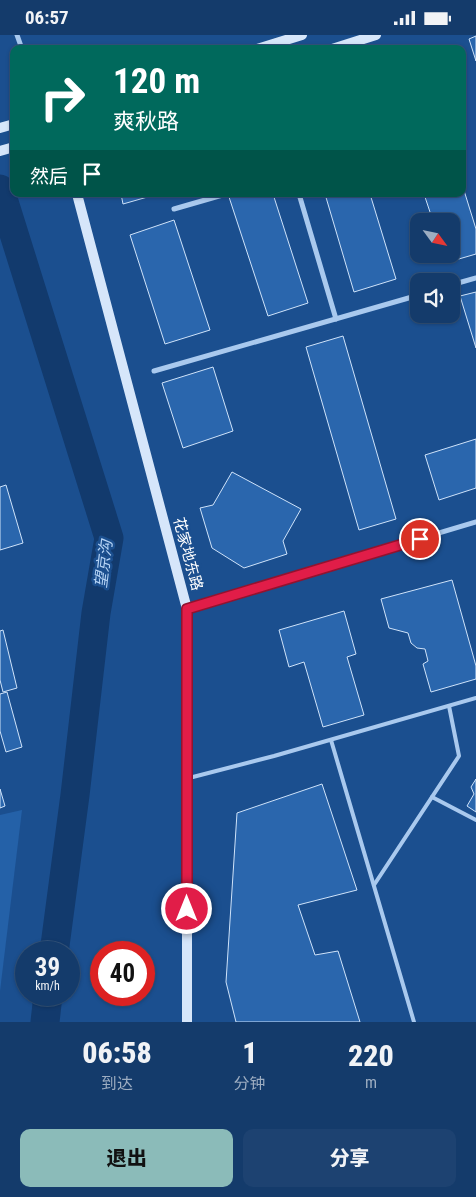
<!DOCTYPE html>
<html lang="zh">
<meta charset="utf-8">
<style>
body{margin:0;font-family:"Roboto Condensed","Noto Sans SC",sans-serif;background:#1d4271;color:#f1f3f6;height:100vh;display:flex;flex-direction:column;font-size:19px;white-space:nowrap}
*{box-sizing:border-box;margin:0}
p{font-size:16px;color:#9dadc1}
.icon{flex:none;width:28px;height:28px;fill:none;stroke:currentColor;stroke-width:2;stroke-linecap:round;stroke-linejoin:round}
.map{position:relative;height:987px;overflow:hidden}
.panel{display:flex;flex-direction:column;background:#143b6b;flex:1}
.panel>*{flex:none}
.guide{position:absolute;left:10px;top:10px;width:456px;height:152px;border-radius:10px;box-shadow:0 1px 4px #0004,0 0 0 1px #33557e;background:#00695c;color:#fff;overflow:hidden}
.needle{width:32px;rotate:123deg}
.fabs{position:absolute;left:410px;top:178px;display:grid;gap:10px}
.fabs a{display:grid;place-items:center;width:50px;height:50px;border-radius:10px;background:#143b6b;box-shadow:0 1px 4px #0004,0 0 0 1px #33557e;font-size:25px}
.speed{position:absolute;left:15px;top:906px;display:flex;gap:10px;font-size:25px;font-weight:700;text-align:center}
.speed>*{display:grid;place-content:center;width:65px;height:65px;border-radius:50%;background:#143b6b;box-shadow:0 1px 4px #0004,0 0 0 1px #33557e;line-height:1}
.speed small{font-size:12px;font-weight:400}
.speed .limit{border:8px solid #d22;background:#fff;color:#111}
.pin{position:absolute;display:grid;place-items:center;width:42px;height:42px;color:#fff;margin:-21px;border:2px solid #fff;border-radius:50%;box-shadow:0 1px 5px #0007}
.me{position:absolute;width:55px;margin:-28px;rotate:0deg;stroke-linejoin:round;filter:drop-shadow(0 0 4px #0008)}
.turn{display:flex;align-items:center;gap:18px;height:105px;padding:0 20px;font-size:22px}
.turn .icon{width:65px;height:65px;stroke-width:2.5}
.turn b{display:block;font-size:35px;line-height:42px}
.then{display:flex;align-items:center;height:48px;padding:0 20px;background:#0003;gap:10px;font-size:19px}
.eta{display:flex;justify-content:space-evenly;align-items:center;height:85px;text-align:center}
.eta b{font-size:30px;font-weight:800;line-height:35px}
.cta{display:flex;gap:10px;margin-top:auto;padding:10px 20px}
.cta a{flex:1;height:58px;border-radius:10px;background:#8bbbb9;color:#111;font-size:20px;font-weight:800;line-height:58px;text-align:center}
.cta a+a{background:#1d4271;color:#f1f3f6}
.status{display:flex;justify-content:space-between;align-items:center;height:35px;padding:0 25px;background:#143b6b;direction:ltr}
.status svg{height:14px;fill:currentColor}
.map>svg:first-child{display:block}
.green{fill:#2461a8}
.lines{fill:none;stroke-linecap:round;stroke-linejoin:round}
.river{stroke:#123a6d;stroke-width:29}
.building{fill:#2a66ad;stroke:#cfe3fa}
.lane{stroke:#a9c9ee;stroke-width:4}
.street{stroke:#a9c9ee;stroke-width:5}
.secondary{stroke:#d6e6fa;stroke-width:10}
.route-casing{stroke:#92132f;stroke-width:12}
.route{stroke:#e11d48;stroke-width:9}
.labels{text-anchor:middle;stroke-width:5;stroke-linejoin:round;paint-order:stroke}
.street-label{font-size:15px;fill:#fff;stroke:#1b4f8f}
.water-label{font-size:16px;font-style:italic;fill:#b5d3f5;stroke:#1b4f8f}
</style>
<div class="status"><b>06:57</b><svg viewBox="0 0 49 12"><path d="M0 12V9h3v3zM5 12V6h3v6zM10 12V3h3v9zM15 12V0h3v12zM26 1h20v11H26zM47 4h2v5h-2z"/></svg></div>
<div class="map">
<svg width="476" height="987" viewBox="0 0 476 987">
<rect width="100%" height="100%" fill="#1b4f8f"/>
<!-- green -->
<path class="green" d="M22,775L0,956V780Z"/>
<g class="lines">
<!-- river -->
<g class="river">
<path d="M0,154L109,503L96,578L75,760L54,918"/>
<path d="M45,987L48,960"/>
</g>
</g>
<!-- building -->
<g class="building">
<path d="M476,1V26L469,4Z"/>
<path d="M462,149L476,194V219L445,228L442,219H451V186H433L424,159H462Z"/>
<path d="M121,159H158L123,169Z"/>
<path d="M239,159H273L308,268L268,281L229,162Z"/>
<path d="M325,159H370L396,244L354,257Z"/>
<path d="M174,185L210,295L165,309L130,200Z"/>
<path d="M476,257V313L460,261Z"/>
<path d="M343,301L396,484L359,495L306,312Z"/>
<path d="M213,332L233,396L183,413L162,348Z"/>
<path d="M476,404V453L439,465L425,420Z"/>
<path d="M232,437L301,474L283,506L287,519L244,533L212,513L200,473L213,470Z"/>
<path d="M6,450L23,508L0,515V452Z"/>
<path d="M452,545L476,631V644L431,657L423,629L428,626L425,614L417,613L411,608L408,598L389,593L381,564Z"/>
<path d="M344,576L356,619L347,622L364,680L323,692L304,627L289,632L279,595Z"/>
<path d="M3,595L17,653L3,657L0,645V596Z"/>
<path d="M7,657L22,712L6,717L0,696V659Z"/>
<path d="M476,744V777L467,771L474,759L471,752Z"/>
<path d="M322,749L357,855L298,870L315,920L338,916L360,987H236L226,947L237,778Z"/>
<path d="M0,754L5,771L0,773Z"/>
</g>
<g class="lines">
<!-- lane -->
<g class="lane">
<path d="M331,705L414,987"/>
<path d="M189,743L274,721L476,663"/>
<path d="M432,762L476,785"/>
<path d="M374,850L459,721L449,671"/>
</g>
<!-- street -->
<g class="street">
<path d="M17,0L22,14"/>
<path d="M299,159L336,284"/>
<path d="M174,174L226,159"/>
<path d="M451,250L476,243"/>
<path d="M154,336L419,260"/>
<path d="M187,573L476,487"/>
</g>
<!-- secondary -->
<g class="secondary">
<path d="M257,14L302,0"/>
<path d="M332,14L376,0"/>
<path d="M0,93L14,89"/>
<path d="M0,116L14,112"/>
<path d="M77,159L187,574V987"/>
</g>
</g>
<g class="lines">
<defs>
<path id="route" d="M187,874V574L420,504"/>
</defs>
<!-- route casing -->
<use href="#route" class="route-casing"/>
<!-- route -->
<use href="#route" class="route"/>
</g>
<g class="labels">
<!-- street labels -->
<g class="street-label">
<text transform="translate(188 519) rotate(75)" y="5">花家地东路</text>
</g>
<!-- water labels -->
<g class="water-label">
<text transform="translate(103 529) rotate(-83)" y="6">望京沟</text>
</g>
</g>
</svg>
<div class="fabs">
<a><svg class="needle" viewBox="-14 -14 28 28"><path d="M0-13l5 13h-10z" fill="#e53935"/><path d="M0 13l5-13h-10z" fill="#9dadc1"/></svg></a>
<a><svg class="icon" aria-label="sound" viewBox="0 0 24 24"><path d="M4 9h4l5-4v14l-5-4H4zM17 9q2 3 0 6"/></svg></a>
</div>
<div class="speed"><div>39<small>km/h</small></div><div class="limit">40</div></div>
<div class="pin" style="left:420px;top:504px;background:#d93025"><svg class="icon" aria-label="arrive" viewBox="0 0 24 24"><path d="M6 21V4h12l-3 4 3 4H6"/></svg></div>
<svg class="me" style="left:187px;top:874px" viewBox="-20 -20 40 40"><circle r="17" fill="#e11d48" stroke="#fff" stroke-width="3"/><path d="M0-11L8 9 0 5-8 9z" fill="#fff"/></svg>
<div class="guide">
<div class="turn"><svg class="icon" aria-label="right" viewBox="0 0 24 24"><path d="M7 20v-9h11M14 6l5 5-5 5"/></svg><div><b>120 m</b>爽秋路</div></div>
<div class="then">然后<svg class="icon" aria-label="arrive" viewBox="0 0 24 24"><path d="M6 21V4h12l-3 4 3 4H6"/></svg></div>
</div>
</div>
<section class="panel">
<div class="eta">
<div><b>06:58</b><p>到达</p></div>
<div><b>1</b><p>分钟</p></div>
<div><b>220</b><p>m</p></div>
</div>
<div class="cta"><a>退出</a><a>分享</a></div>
</section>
